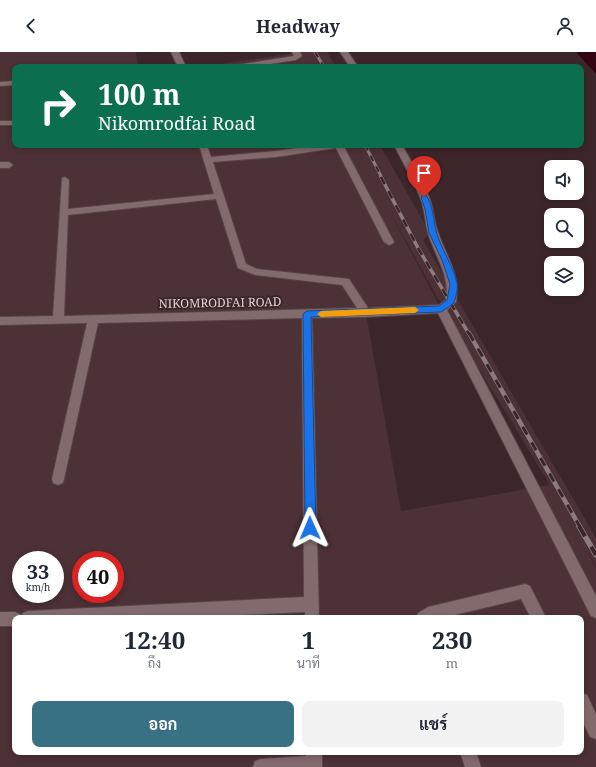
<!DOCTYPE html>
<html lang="th">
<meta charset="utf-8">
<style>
body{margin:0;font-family:"Noto Serif",Sarabun,serif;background:#f2f2f3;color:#1f2937;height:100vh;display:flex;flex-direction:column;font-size:15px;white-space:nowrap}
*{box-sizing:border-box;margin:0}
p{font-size:13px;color:#747a83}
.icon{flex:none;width:22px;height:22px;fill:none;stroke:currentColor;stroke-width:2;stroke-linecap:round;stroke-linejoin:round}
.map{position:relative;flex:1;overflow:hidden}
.sheet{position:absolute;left:12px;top:563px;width:572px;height:140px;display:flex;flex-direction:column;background:#fff;border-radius:8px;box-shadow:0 2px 6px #0003}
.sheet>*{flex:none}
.banner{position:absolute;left:12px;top:12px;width:572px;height:84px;border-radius:8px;box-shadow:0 2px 6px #0003;background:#0b6e4f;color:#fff;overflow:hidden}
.buttons{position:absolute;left:544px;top:108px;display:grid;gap:8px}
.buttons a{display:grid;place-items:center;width:40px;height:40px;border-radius:8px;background:#fff;box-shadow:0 2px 6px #0003;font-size:20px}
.speed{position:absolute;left:12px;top:499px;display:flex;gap:8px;font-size:20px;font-weight:700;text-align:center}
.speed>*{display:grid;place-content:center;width:52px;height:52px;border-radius:50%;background:#fff;box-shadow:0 2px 6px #0003;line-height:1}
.speed small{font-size:10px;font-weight:400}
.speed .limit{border:6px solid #d22;background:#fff;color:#111}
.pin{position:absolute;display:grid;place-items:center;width:34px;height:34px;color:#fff;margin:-41px -17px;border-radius:50% 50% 50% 0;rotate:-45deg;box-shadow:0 0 4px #0007}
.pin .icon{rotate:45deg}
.me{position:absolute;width:44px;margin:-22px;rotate:359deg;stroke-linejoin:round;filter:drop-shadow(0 0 3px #0008)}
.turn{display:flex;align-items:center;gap:14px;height:84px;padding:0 20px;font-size:18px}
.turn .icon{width:52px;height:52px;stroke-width:2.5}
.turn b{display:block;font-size:28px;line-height:34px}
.eta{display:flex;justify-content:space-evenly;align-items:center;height:68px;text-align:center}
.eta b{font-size:24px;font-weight:700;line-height:28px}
.action{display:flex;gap:8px;margin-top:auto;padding:8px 20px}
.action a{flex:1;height:46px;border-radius:8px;background:#377183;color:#fff;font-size:16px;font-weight:700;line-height:46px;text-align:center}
.action a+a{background:#f2f2f3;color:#1f2937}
header{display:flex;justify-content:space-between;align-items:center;height:52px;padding:0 20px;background:#fff;font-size:18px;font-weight:700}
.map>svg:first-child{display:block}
.built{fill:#4c3136;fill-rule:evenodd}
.water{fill:#330412}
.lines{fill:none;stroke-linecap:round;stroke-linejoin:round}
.minor-casing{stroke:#574548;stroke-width:2}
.minor{fill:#836a6d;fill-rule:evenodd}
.rail-far3-casing{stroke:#8d7b7e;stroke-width:3}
.rail-far2-casing{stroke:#8d7b7e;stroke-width:3.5}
.rail-far1-casing{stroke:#8d7b7e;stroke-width:4.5}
.rail-casing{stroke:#8d7b7e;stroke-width:5.5}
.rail-far3{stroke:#3c262a;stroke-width:2;stroke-dasharray:6;stroke-linecap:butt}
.rail-far2{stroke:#3c262a;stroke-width:2.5;stroke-dasharray:8;stroke-linecap:butt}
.rail-far1{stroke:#3c262a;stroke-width:3;stroke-dasharray:9;stroke-linecap:butt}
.rail{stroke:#3c262a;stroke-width:4;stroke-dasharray:12;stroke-linecap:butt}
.route{fill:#1a73e8;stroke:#114b97}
.slow{fill:#f59e0b}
.labels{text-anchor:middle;stroke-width:4;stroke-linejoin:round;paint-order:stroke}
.street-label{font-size:12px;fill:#dfd0d2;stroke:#3c262a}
</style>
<header><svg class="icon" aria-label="back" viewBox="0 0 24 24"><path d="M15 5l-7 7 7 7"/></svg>Headway<svg class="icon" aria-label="person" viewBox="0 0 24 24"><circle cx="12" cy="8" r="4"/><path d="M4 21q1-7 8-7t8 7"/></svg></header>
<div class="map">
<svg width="596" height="715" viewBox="0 0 596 715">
<rect width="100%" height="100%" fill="#3c262a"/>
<!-- built -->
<g class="built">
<path d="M0,0H136L138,15H15V93H380L430,181L423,188L596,486V514L584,495L596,516V715H0ZM391,162L456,279L550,433L401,459L366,261L441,257ZM21,508H55V542H21ZM81,508H115V542H81ZM15,566H581V700H15Z"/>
<path d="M302,0H327L336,15H199Z"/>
</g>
<!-- water -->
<path class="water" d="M576,0H596V22Z"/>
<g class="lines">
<defs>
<g id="minor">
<path d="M171,0H179L186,15H178Z"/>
<path d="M292,0H300L302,4L296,8L251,15H233L237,13L294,4Z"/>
<path d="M340,0H348L358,15H350Z"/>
<path d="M15,29V33L0,34V30Z"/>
<rect x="0" y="69" width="15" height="4"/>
<path d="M199,93H207L211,105L276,99L321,93H343L394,190L392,192L389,193L384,190L336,96L276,105L213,110L246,212L257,217L349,227L368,256L439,253L446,248C450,222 435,205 428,181C425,170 425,159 421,148C414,129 403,111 394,93H402C412,111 423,128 430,148C434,159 434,172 439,183C448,208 460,222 456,250L447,258L596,544V566L591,564L438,261L366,265L312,266L319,566H305V560L177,566H15V574H0V560H15L20,562L21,564L23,561L28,559L304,545L302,266L98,271L64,427L63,431L58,433L53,431L52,427L87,271L0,273V265L53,264L62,126L65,125L69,128L68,157L214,142ZM216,147L238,216L255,223L342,233L357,256L64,264L68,163Z"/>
<path d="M0,110H9L13,113L9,116H0Z"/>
<path d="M525,532L530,534L546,566H531L521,547L442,566H416L418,561L428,555Z"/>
<path d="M581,641L587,643L596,662V687L590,685L581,666Z"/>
<path d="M306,700H322V715H253L255,709L261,707L306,704Z"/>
<path d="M460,700H476L481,715H465Z"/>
</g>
</defs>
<!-- minor casing -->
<use href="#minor" class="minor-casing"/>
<!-- minor -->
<use href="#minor" class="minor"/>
<defs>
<g id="rail-far3">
<path d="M315,0L324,15"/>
<path d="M365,93L382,126"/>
</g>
<path id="rail-far2" d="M381,125L418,196L469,282"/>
<path id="rail-far1" d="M469,281L580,475"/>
<path id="rail" d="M579,474L596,503"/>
</defs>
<!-- rail-far3 casing -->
<use href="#rail-far3" class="rail-far3-casing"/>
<!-- rail-far2 casing -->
<use href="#rail-far2" class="rail-far2-casing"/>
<!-- rail-far1 casing -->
<use href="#rail-far1" class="rail-far1-casing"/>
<!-- rail casing -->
<use href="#rail" class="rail-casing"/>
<!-- rail-far3 -->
<use href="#rail-far3" class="rail-far3"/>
<!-- rail-far2 -->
<use href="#rail-far2" class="rail-far2"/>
<!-- rail-far1 -->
<use href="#rail-far1" class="rail-far1"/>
<!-- rail -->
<use href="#rail" class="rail"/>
</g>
<!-- route -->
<path class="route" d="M424,142C432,146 434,171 436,179C441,197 453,213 457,231C458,236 456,247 453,252L441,260L311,265L316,476L314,479L310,480L307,479L305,476L303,262L307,259L439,254L447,248L450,232L442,208L429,181L425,157L421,145Z"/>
<!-- slow -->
<path class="slow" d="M415,255L419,258L415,261L321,265L317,262L321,259Z"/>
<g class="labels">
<!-- street labels -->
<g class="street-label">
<text transform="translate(220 251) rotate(-1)" y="4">NIKOMRODFAI ROAD</text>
</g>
</g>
</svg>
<div class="buttons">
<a><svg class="icon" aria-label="sound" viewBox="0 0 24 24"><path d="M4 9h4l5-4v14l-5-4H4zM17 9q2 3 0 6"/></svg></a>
<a><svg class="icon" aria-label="search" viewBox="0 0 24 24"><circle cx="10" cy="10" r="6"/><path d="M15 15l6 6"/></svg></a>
<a><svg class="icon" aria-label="layers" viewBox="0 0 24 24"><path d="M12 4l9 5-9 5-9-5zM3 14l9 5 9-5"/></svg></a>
</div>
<div class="speed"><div>33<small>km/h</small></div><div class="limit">40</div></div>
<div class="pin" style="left:424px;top:145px;background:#d93025"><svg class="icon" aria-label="arrive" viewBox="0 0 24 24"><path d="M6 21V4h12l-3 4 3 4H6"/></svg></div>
<svg class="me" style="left:310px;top:476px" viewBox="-20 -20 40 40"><path d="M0-17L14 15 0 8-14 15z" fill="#1a73e8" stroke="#fff" stroke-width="4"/></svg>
<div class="banner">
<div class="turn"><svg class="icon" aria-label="right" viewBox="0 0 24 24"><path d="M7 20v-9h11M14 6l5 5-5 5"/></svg><div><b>100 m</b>Nikomrodfai Road</div></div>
</div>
<section class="sheet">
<div class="eta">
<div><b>12:40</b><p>ถึง</p></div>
<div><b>1</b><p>นาที</p></div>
<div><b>230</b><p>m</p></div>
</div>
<div class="action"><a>ออก</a><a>แชร์</a></div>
</section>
</div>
